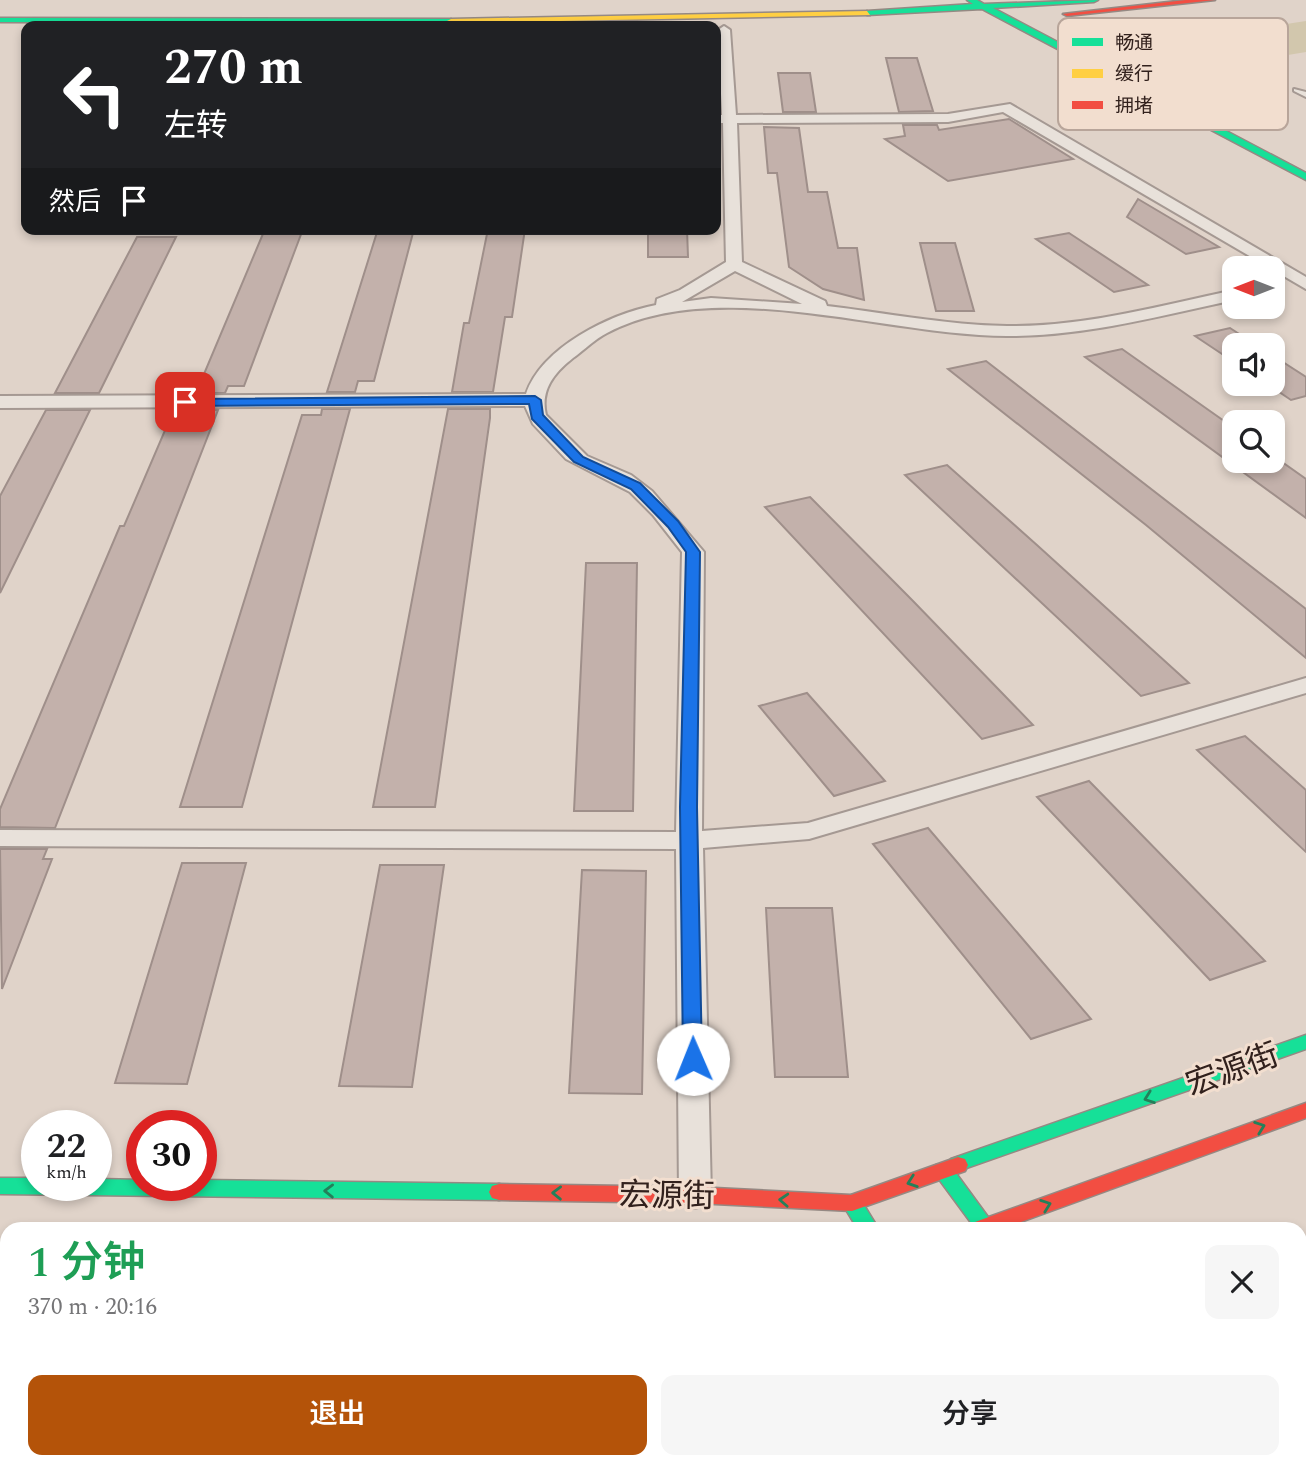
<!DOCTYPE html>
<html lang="zh">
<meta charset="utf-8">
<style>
body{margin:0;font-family:Spectral,"Noto Sans SC",serif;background:#f6f6f6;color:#202124;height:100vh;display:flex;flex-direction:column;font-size:26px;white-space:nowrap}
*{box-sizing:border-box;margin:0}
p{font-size:23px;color:#757577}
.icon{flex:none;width:38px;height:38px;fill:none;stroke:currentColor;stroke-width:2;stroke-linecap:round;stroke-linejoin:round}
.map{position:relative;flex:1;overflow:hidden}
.panel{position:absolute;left:0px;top:1222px;width:1307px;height:247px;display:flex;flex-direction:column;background:#fff;border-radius:21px 21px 0 0;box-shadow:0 4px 10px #0003}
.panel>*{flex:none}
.hud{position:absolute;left:21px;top:21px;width:700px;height:214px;border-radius:14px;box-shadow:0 4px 10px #0003;background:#202124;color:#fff;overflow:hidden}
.needle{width:46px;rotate:270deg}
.buttons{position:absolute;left:1222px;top:256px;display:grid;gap:14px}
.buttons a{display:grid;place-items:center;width:63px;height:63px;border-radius:14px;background:#fff;box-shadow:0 4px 10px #0003;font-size:35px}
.speed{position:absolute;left:21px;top:1110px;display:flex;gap:14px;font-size:35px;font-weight:700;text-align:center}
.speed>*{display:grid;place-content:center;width:91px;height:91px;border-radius:50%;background:#fff;box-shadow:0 4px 10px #0003;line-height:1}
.speed small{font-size:18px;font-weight:400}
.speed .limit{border:10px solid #d22;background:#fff;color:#111}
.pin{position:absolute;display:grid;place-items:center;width:60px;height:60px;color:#fff;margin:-30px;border-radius:14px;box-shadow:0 4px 10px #0006}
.me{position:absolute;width:77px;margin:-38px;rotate:359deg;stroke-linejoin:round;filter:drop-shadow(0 0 5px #0008)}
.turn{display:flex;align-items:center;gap:24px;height:147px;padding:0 28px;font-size:32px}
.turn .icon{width:91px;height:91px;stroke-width:2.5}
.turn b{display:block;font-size:49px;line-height:60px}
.then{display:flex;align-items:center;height:66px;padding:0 28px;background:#0003;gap:14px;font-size:26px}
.round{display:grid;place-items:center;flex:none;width:74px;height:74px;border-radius:14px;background:#f6f6f6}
.overview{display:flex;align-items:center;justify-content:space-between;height:119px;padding:0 28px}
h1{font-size:42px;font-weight:600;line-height:52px;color:#1e9e55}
.button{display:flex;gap:14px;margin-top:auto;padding:14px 28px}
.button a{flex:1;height:80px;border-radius:14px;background:#b45309;color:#fff;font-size:28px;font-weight:600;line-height:80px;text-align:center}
.button a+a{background:#f6f6f6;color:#202124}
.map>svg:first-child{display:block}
.green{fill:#d2c7ad}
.building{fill:#c3b1ab;stroke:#9f8f8a;stroke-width:2}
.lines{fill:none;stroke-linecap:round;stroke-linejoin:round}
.lane-casing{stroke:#a59993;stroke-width:4}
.street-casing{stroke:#a59993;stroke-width:4}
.fast-casing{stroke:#958983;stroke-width:3}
.slow-casing{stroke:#958983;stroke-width:3}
.jam-casing{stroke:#958983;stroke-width:3}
.lane{fill:#e8e1da;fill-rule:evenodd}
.street{fill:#e8e1da;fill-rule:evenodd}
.fast{fill:#16e098;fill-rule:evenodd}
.slow{fill:#ffcf43;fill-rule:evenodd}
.jam{fill:#f24e42;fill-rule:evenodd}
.oneway{stroke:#24805a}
.route{fill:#1a73e8;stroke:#114b97;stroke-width:2}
.labels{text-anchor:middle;stroke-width:6;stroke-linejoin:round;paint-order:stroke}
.near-street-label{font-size:32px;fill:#32211d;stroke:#f2decf}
.key{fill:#f2decf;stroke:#b8a59a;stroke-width:2}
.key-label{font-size:19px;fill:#32211d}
</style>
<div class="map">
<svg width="1306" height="1468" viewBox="0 0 1306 1468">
<rect width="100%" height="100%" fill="#e0d3c9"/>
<!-- green -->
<path class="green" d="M1306,21V52L1276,57L1227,33Z"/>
<!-- building -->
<g class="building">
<path d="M886,58H917L933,111L899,112Z"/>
<path d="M778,73H810L816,112H783Z"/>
<path d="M1009,119L1073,159L948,181L885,139L905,136L903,125H937L939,130Z"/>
<path d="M764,127L799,128L808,192H827L838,248H857L864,300L823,289L789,267L777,173H768Z"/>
<path d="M1138,199L1219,247L1186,254L1127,217Z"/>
<path d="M265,229H303L244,386H228L225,393H196Z"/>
<path d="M378,229H414L374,381H358L355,392H327Z"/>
<path d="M488,229H525L512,317H505L493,392H452L464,323H469Z"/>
<path d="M648,229H687L688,257H648Z"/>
<path d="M1069,233L1148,285L1114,292L1036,239Z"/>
<path d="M137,237H176L102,387L99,393H55Z"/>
<path d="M920,243H955L974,311H936Z"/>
<path d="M1230,328L1256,345H1234V362L1195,336Z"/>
<path d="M1122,349L1234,428V460H1272V455L1306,479V518L1085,357Z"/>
<path d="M1272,355L1306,377V396L1291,400L1266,383H1272Z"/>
<path d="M986,361L1306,609V658L1146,525L948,369Z"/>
<path d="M322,409H350L242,807H180L302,415H321Z"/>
<path d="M448,409H490V418L435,807H373Z"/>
<path d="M46,410H90L0,593V496Z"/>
<path d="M189,410H218L55,828L0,827V809L120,526H124L172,414H188Z"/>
<path d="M947,465L1038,546L1189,683L1141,696L905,475Z"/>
<path d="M810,497L913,601L1033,725L982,739L765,507Z"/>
<path d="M586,563H637L633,811H574Z"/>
<path d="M807,693L885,781L834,796L759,706Z"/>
<path d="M1245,736L1306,790V852L1197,750Z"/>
<path d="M1089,781L1265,961L1210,980L1037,797Z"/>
<path d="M928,828L1091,1019L1031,1039L873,844Z"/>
<path d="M0,849H47L43,859H52L2,989Z"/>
<path d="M182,863H246L187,1084L115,1083Z"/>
<path d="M380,865H444L412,1087L339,1086Z"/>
<path d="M582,870L646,871L642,1094L569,1093Z"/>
<path d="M766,908H832L848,1077H775Z"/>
</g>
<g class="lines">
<defs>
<path id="lane" d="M1294,89L1306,92V97L1294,91Z"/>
<path id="street" d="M724,26L730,30L736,115L948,114L1010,104L1306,277V289L1003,112L948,122L737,123L742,262L825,301L827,306C887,313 946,325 1007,326C1083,327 1160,306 1234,290V300C1160,316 1085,336 1010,336C889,337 718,274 607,333C595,339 584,350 573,358C554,373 540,390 546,415L587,456L631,475L652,491L704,552L702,831L808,823L1306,678V693L809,839L703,848L711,1195L706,1204L695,1208L684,1204L679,1195L676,849L0,846V830L676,832L682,552L653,515L630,492L566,459L533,424L525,406L0,408V396L526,394C542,347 610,314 656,305L657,299L680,290L726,262L723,123H716V115H722L718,30ZM735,271L802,304L711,298L682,302Z"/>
<g id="fast">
<path d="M967,0H977L984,4L1098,0L1094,2L993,8L1306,173V180L982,9L867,15L863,13L867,11L973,4Z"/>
<path d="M0,18L451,19L455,21L451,23L0,22Z"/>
<path d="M1306,1035V1049L955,1172L996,1228H975L933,1171L936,1165H948L951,1159Z"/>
<path d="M0,1178H37V1185H96V1179L142,1180V1185H201V1180L499,1184L506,1186L509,1192L506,1198L499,1200L0,1194Z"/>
<path d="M852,1195L859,1197L878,1228H857L842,1203L845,1197Z"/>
<rect x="0" y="1245" width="7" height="18"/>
</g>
<g id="slow">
<path d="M867,11L870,15L451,23L447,21L451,19Z"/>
<path d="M1009,1461H1035L1038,1468H1013Z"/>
</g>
<g id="jam">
<path d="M1186,0H1215L1067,16L1063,14Z"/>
<path d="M1306,1103V1118L1004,1228H972L975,1222Z"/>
<path d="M958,1157L965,1159L968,1165L965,1171L852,1211L695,1203L499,1200L492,1198L489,1192L492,1186L499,1184L695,1187L851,1195Z"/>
<path d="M1142,1461H1168L1171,1468H1146Z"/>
</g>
</defs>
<!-- lane casing -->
<use href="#lane" class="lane-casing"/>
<!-- street casing -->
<use href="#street" class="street-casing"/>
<!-- fast casing -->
<use href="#fast" class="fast-casing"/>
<!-- slow casing -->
<use href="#slow" class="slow-casing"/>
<!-- jam casing -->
<use href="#jam" class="jam-casing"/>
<!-- lane -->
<use href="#lane" class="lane"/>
<!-- street -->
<use href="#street" class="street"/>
<!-- fast -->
<use href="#fast" class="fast"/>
<!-- slow -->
<use href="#slow" class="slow"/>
<!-- jam -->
<use href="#jam" class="jam"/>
</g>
<!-- one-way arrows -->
<defs><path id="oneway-chevron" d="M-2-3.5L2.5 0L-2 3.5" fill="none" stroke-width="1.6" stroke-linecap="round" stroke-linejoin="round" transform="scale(1.75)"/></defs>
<g class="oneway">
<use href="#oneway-chevron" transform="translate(1149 1098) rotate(160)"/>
<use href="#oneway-chevron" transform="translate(1260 1127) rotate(-20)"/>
<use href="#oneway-chevron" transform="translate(912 1182) rotate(161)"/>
<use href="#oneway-chevron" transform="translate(329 1191) rotate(-179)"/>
<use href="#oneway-chevron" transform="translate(557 1193) rotate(-179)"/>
<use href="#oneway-chevron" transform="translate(784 1200) rotate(-177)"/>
<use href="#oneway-chevron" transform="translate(1046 1205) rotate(-20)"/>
</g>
<!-- route -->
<path class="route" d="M535,396L541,400L543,415L583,457L640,483L678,521L700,552L697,807L702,1059L693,1066L683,1059L680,807L686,552L668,527L631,489L574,462L532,419L529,404L185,406L178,402L185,399Z"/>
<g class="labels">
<!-- near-street labels -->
<g class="near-street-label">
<text transform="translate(1232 1069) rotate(-20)" y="11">宏源街</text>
<text transform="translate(667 1195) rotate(1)" y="11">宏源街</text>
</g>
</g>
<!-- legend -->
<rect x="1058" y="18" width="230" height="112" rx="10" class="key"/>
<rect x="1072" y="38" width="31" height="8" fill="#16e098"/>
<rect x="1072" y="69" width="31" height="9" fill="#ffcf43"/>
<rect x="1072" y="101" width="31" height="8" fill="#f24e42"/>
<g class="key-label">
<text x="1115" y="49">畅通</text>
<text x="1115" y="80">缓行</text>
<text x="1115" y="112">拥堵</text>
</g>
</svg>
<div class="buttons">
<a><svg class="needle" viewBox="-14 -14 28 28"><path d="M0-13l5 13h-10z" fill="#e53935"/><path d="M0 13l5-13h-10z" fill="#757577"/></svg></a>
<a><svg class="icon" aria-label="sound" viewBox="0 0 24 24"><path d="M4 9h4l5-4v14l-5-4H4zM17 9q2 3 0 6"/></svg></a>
<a><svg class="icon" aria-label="search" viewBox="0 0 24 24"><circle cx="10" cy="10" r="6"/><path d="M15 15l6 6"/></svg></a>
</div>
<div class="speed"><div>22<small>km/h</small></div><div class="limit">30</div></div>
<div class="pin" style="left:185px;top:402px;background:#d93025"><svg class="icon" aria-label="arrive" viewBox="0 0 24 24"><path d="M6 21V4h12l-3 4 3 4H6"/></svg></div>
<svg class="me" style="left:693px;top:1059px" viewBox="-20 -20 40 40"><circle r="19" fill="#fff"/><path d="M0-13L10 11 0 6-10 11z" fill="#1a73e8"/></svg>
<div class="hud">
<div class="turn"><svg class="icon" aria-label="left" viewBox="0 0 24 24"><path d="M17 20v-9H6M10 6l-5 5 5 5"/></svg><div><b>270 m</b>左转</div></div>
<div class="then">然后<svg class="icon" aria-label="arrive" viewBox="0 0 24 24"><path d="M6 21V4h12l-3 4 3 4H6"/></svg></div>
</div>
<section class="panel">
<div class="overview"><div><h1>1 分钟</h1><p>370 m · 20:16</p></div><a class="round"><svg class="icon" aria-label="close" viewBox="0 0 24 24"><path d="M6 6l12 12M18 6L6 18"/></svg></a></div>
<div class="button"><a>退出</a><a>分享</a></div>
</section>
</div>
